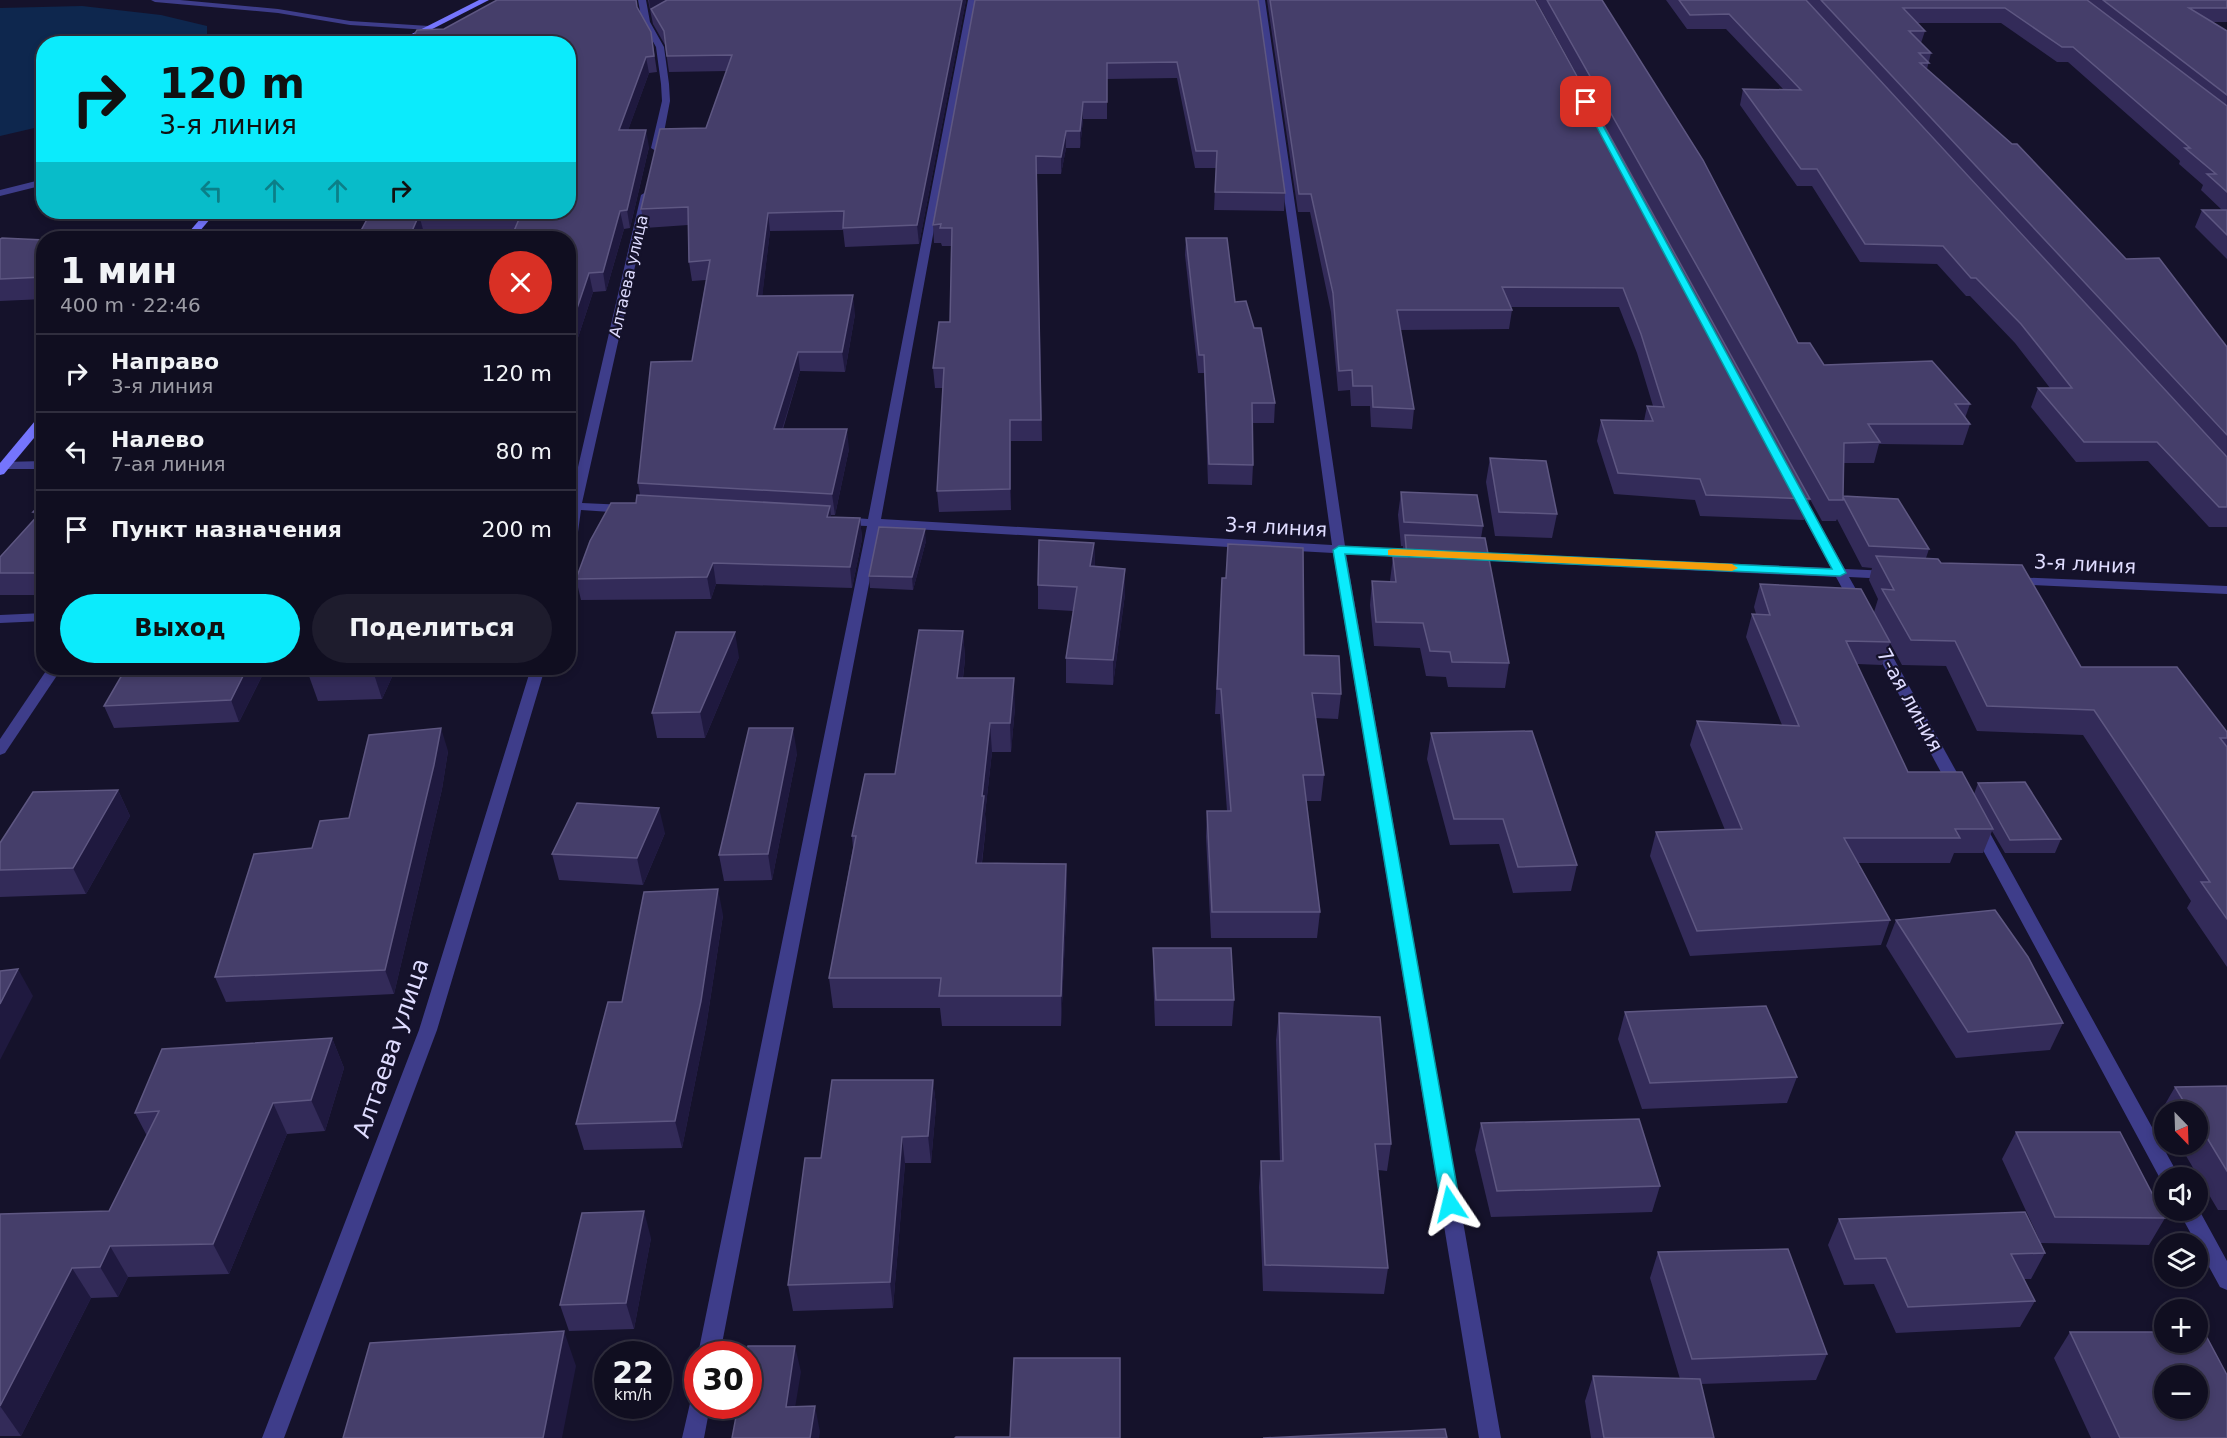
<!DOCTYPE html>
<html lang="ru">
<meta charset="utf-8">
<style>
body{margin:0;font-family:"DejaVu Sans",sans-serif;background:#1e1c2d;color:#f1f3f6;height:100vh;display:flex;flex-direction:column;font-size:22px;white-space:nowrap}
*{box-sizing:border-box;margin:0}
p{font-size:20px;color:#9c9ca5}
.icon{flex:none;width:33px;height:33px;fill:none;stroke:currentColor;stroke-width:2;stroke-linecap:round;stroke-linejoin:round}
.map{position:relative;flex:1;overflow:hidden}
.drawer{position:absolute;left:36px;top:231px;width:540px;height:444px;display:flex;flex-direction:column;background:#100e20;border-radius:24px;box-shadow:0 3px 9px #0003,0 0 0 2px #302e3e}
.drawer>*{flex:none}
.banner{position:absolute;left:36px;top:36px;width:540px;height:183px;border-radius:24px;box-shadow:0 3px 9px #0003,0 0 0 2px #302e3e;background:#0bebfc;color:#111;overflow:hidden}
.needle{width:39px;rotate:157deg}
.buttons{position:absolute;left:2154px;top:1101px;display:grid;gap:12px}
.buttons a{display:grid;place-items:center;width:54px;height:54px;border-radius:50%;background:#100e20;box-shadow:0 3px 9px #0003,0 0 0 2px #302e3e;font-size:30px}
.speed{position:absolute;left:594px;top:1341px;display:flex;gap:12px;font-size:30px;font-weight:700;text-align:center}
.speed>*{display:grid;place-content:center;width:78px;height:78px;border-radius:50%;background:#100e20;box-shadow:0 3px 9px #0003,0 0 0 2px #302e3e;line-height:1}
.speed small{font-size:15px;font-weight:400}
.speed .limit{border:9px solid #d22;background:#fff;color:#111}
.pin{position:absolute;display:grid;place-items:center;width:51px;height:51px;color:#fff;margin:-26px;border-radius:12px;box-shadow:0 3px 9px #0006}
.me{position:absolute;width:66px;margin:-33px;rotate:350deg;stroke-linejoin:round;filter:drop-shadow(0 0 4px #0008)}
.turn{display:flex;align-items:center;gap:21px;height:126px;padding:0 24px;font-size:27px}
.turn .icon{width:78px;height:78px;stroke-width:2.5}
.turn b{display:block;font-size:42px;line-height:51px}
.lanes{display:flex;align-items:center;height:57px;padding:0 24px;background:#0003;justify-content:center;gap:30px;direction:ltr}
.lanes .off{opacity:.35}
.round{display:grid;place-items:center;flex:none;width:63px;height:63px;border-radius:32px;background:#1e1c2d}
.headline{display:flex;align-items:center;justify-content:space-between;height:102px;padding:0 24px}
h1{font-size:36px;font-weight:700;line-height:45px}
.button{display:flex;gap:12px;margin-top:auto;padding:12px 24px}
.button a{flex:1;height:69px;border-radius:36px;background:#0bebfc;color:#111;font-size:24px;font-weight:700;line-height:69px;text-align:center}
.button a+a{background:#1e1c2d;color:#f1f3f6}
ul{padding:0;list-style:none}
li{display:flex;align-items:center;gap:18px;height:78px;padding:0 24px;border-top:2px solid #302e3e}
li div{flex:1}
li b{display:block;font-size:22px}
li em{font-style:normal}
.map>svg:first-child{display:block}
.water{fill:#0e274e}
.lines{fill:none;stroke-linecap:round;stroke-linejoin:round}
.street{fill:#3e3d8a;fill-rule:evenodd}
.secondary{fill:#7575fd;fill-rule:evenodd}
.wall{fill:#332b59}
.shaded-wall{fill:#1f193f}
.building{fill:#453e6a;stroke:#5e5782;stroke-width:1.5;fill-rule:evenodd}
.route{fill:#0bebfc;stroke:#0799a4;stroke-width:1.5}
.slow{fill:#f59e0b}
.labels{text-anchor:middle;stroke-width:4.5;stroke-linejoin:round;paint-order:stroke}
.far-street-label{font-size:16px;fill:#dfdcff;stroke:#15122b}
.street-label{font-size:20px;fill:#dfdcff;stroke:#15122b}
.near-street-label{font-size:24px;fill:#dfdcff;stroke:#15122b}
</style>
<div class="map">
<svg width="2227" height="1438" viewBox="0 0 2227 1438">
<rect width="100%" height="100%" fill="#15122b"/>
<!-- water -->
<path class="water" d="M82,6L161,15L207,26V43L44,44L43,126L0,136V8Z"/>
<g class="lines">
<!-- street -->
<g class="street">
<path d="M151,0H180L278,9L350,21L429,26L433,28L429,30L350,25L278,13L155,2Z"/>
<path d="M638,0H646L650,22L664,47L669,84L670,101L661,148L656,151L651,148L662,101L661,84L656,47L642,22Z"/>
<path d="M968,0H976L881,519L1332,545L1257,0H1265L1345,546L1423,550L1430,554L1423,558L1346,554L1501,1438H1479L1333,553L880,527L720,1354H698L867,526L842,525L836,521L842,517L868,519Z"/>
<path d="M44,179V185L0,196V190Z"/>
<path d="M646,192L651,195L582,503L626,505L632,509L626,513L581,510L575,554L568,558L569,506L641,195Z"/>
<path d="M44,461V469H0V463L4,462Z"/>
<path d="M1797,490L1803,494L1845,569L1890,571L1897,575L1890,579L1849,577L1866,607L1864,610H1854L1836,577L1471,560L1464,556L1471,552L1831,568L1791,494Z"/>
<path d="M2013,577L2227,586V594L2008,584L2006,581Z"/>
<path d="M44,613V621L0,623V615Z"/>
<path d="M1876,635L1883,639L1966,789L1964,793L1958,794L1950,789L1869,639Z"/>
<path d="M48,668H62L5,753L0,755V739Z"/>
<path d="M531,668H545L437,1030L284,1438H262L419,1030Z"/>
<path d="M1978,821L1984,822L1986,826L2180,1178H2164L2163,1184L1970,826L1972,822Z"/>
<path d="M2198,1208L2227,1261V1290L2220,1287L2178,1210H2198Z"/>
<path d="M698,1396V1406H710L704,1438H682L691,1399Z"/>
</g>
<!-- secondary -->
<g class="secondary">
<path d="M479,0H489L403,44H392Z"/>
<path d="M206,212H216L194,238H184Z"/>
<path d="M40,415H44V426L4,474L0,475V463Z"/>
</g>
</g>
<!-- wall -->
<g class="wall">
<path d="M648,0H966L919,244L845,247L843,230L770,231L762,296L855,314L845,372L800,371L783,429L849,449L835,515H831V517L860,518L862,539L852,588L716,584L711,599L581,600L576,579L636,503L640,495L638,483L692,361L706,280L692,281L689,262L688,225L645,228L641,209L706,128L727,71L669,72L665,45L653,24Z"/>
<path d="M975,0H1258L1285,193L1284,211L1214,210L1216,168H1195L1177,78L1107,79V119H1083L1080,148H1066L1061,174H1037L1042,441H1011V510L939,512L937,491L943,388H935L933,368L950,322L951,246H942L941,243H934L933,225Z"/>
<path d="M1267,0H1535L1810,499L1804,520L1700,516L1695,500L1614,494L1597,441L1601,420L1644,421L1647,406H1653L1637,353L1619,307H1510L1512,310L1509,329L1400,330L1414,409L1412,429L1371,427L1370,406H1351L1350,390L1338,391L1331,312L1310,212H1298Z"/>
<path d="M1536,0H1602L1798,343L1824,365L1970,404L1965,418L1970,424L1963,445L1879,444L1874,463H1844L1843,496L1929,549L1926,558L1941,563L2081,667L2227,732V967L2187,908L2191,901L2083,735L1977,731L1946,666L1902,665L1890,643L1882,665L1857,664L1908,772L1974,794L1978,783L2061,839L2055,853H2005L1992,831L1983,853H1954L1950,863H1857L1890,920L1881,945L1690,956L1650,856L1656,832L1725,830L1690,745L1697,721L1782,725L1746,637L1752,614H1756L1754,607L1760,584L1874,612L1878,599L1869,580L1872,568L1862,567L1837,519L1836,521H1822Z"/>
<path d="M1666,0H2227V22H2213L2227,31V259L2195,227L2202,210H2222L2201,190L2203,185L2179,164L2180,161L2068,62H2057L2001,23H1917L1925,31L1921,43L1931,53L1927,69L2126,259L2227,347V527H2209L2148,461L2076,462L2031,407L2038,388H2050L2015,343L1970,296H1966L1937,264L1860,262L1812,186H1797L1740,105L1743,89H1783L1726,29H1687Z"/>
<path d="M637,7L651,32L657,72L649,73L628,130L649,147L630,228L624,229L606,291L593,292L568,368V238L515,230L424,233L371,212H568L444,29Z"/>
<path d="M1186,238L1235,302L1275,403L1274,423H1253V465L1252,485L1208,484L1204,373H1198L1185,255Z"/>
<path d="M0,239L44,240V299L0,301Z"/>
<path d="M1490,458L1557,514L1552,538L1495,536L1486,482Z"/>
<path d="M1401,492L1483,526L1481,538L1509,663L1505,688L1448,687L1446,677L1426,676L1420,648L1374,646L1370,605L1372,581H1390L1393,557H1402L1403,546H1401L1398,515Z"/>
<path d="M44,500V595H0V557L36,518L33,512Z"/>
<path d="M926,541L913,590L870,588L869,576Z"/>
<path d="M1094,543L1095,566L1125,569V594L1113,685L1066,683V658L1073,611L1038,609V585Z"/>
<path d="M1222,578L1304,655L1341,694L1338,719L1315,718L1324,775L1321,801H1306L1320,912L1317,938H1211L1206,837L1207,811H1227L1220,714H1215Z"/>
<path d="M963,631L965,659L963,678L1015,707L1011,752H992L985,814L986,826L982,863L1066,864L1067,894L1061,1026H942L940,1008H833L829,978L853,848L852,836L895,774Z"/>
<path d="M739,657L705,738H657L652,713Z"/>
<path d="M396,668L382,699L318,701L309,676Z"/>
<path d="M263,674L239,722L114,728L104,706Z"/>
<path d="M1431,733L1577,865L1571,891L1513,893L1499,844L1450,845L1427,759Z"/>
<path d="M448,751L442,789L394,994L226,1002L215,977L312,848L349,818Z"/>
<path d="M797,753L772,880L724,881L719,855Z"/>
<path d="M118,790L130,816L86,894L0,897V843Z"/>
<path d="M665,833L643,885L559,880L552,854Z"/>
<path d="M723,915L706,1027L682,1148L584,1150L576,1124L622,1002Z"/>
<path d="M1896,920L2063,1023L2050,1050L1956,1058L1886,946Z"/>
<path d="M1153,948L1234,1000L1232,1026H1155L1153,974Z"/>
<path d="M1625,1012L1797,1077L1787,1103L1642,1109L1618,1039Z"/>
<path d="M1279,1013L1391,1144L1387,1171L1378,1170L1388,1268L1384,1294L1263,1291L1259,1187L1261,1161H1280L1276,1040Z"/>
<path d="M332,1038L344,1068L325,1131L287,1134L229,1274L128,1277L118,1297L91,1298L21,1436H0V1214L109,1211L147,1136L135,1113Z"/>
<path d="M933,1080L936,1106L931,1163H905L893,1308L793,1311L788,1285Z"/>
<path d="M2227,1086V1210H2218L2179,1144H2198V1112H2164V1121L2160,1113L2175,1087Z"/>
<path d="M1481,1123L1660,1186L1652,1212L1491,1217L1475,1150Z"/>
<path d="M2016,1132L2165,1218L2149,1245L2041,1243L2045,1253L2031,1279H2024L2035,1301L2020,1327L1896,1333L1874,1284L1844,1285L1828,1245L1839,1219L2039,1239L2002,1159Z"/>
<path d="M651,1238L634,1329L569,1331L560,1305Z"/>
<path d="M1658,1252L1827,1354L1816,1380L1701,1384L1714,1438H1591L1585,1401L1593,1376L1680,1379L1650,1278Z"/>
<path d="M2070,1332L2227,1438H2091L2054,1358Z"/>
</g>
<!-- shaded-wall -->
<g class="shaded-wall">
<path d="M649,0H678L651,9V14Z"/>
<path d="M962,0H966L919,244L917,225Z"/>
<path d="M646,57L649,73L622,147L619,130Z"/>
<path d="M1083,102V119L1080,148V131Z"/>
<path d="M646,130L649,147L630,228L627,210Z"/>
<path d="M1066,131V148L1061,174V157Z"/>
<path d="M620,211L624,229L606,291L603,272Z"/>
<path d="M768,213L770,231L760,316L757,296Z"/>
<path d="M419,215L424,233L422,238H409Z"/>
<path d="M589,273L593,292L568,368V335Z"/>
<path d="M853,295L855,314L845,372L842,352Z"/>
<path d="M798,352L800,371L776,449L774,429Z"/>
<path d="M1010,420L1011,441V510L1010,489Z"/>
<path d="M847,429L849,449L835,515L832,494Z"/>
<path d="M830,506L832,527L827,517Z"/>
<path d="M860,518L862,539L852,588L850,567Z"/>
<path d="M925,529L926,541L913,590L912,577Z"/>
<path d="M1094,543L1095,567L1090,566Z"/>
<path d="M713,563L716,584L711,599L707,577Z"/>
<path d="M1125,569V594L1113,685V660Z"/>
<path d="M963,631L965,659L959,707L957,678Z"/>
<path d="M735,632L739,657L705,738L700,712Z"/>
<path d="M247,668H261L263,674L239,722L231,700Z"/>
<path d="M377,668H396L382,699L374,674Z"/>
<path d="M1014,678L1015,707L1011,752L1010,723Z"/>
<path d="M990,723L992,752L985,814L986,826L978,893L976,863Z"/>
<path d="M441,728L448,751L442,789L394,994L385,970Z"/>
<path d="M793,728L797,753L772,880L768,854Z"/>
<path d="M118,790L130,816L86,894L73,868Z"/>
<path d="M659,808L665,833L643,885L637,858Z"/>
<path d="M1066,864L1067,894L1061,1026V996Z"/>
<path d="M718,889L723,915L706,1027L682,1148L675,1121Z"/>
<path d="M18,969L33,996L0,1060V1004Z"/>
<path d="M332,1038L344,1068L325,1131L311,1100Z"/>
<path d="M933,1080L936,1106L931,1163L928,1136Z"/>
<path d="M273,1103L287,1134L229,1274L213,1244Z"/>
<path d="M902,1137L905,1163L893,1308L890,1282Z"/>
<path d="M644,1211L651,1238L634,1329L626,1303Z"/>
<path d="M110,1246L128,1277L118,1297L100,1267Z"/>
<path d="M72,1268L91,1298L21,1436L0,1406Z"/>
<path d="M564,1331L576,1366L562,1438H543Z"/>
<path d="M795,1346L801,1372L791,1432L786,1407Z"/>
<path d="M815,1406L820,1432L819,1438H810Z"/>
</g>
<!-- building -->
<g class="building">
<path d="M497,0H636L637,7L651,32L654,56L646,57L619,130H646L627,210L620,211L603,272L589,273L568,335V238H511L522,212H568V44H409L417,30L444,29Z"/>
<path d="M667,0H962L917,225L843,228L844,211L768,213L757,296L853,295L842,352H798L774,429H847L832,494L638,483L651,362L692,361L710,260L689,262L688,207L641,209L660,129L706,128L732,55L667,56L664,31L651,9Z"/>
<path d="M975,0H1258L1285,193L1215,192L1217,151H1196L1177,62L1107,63V102H1083L1080,131H1066L1061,157L1036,156L1041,420H1010V489L937,491L944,368H933L939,322H950L952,228H940L941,224L933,225Z"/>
<path d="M1270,0H1535L1810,499L1706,495L1700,479L1618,473L1601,420L1653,421L1647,406L1664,407L1641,334L1623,288L1502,287L1512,310H1397L1414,409L1373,407L1372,386H1353L1352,370L1339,371L1333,293L1311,194H1299Z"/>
<path d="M1547,0H1602L1703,160L1798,343H1810L1824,365L1932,361L1970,404H1955L1970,424H1868L1880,442L1844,443L1843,496L1898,499L1929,549L1869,546L1843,497V500H1829Z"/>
<path d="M1679,0H1806L2227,457V507H2219L2157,442H2084L2038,388H2072L2021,324L1976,278H1971L1943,246L1865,244L1817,169H1801L1743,89L1801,90L1729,14L1690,15Z"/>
<path d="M1821,0H2087L2227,106V192L2207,174H2216L2185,148H2190L2073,47H2062L2005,8H1903L1925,31H1909L1931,53H1919L1929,63H1920L2012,144H2017L2126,259L2159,258L2227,347V435Z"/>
<path d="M2103,0H2227V8H2189L2227,31V95Z"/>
<path d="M2202,210H2227V235Z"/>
<path d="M371,212H517L419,215L409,238H357Z"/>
<path d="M2,238L44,240V277L0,279V239Z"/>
<path d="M1186,238H1227L1235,302L1246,301L1254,328H1261L1275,403H1252L1253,465L1209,464L1204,355H1199Z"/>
<path d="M1490,458L1546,461L1557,514L1499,512Z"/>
<path d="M1401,492L1477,495L1483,526L1404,522Z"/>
<path d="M637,495L830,506L827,517L860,518L850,567L713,563L707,577L576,579L590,541L611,503H636Z"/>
<path d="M44,500V571L42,573H0V557L41,512H33Z"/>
<path d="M879,527L925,529L912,577L869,576Z"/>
<path d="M1405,535L1485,538L1509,663L1452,662L1450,652L1430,651L1423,623L1376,622L1372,581L1396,582L1393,557H1407Z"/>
<path d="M1039,540L1094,543L1090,566L1125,569L1113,660L1066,658L1077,587L1038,585Z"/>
<path d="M1228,544L1303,548L1304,655L1339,656L1341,694L1312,693L1324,775H1303L1320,912H1212L1207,811H1231L1221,689H1217L1222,578H1226Z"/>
<path d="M1876,556L1938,559L1941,563L2022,565L2081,667H2177L2227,732V738H2220L2227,747V919L2201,882H2210L2094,710L1987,706L1955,641L1911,640L1882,589L1894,590Z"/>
<path d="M1760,584L1861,589L1890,642L1846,641L1908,772H1962L1993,829H1955L1960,838H1844L1890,920L1697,931L1656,832L1742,829L1697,721L1799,726L1752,614L1770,615Z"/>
<path d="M919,630L963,631L957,678H1014L1010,723H990L982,796H984L976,863L1066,864L1061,996H939L941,978H829L856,836H852L865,774H895Z"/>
<path d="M676,632H735L700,712L652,713Z"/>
<path d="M126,668H247L231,700L104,706Z"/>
<path d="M313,668H377L374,674L309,676Z"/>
<path d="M441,728L434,765L385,970L215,977L254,854L312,848L320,821L349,818L369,735Z"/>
<path d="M749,728H793L768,854L719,855Z"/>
<path d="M1532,731L1577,865L1518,867L1503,819H1454L1431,733Z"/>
<path d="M2025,782L2061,839L2010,840L1978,783Z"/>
<path d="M118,790L73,868L0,870V843L33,792Z"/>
<path d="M577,803L659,808L637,858L552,854Z"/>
<path d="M718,889L701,1001L675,1121L576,1124L608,1002H622L644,892Z"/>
<path d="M1995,910L2028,957L2063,1023L1968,1032L1896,920Z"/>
<path d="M1153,948H1231L1234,1000H1156Z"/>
<path d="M18,969L0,1004V971Z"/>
<path d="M1766,1006L1797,1077L1650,1083L1625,1012Z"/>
<path d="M1279,1013L1380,1017L1391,1144H1375L1388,1268L1265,1265L1261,1161H1283Z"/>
<path d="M332,1038L311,1100L273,1103L213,1244L110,1246L100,1267L72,1268L0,1406V1214L109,1211L159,1111L135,1113L162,1049Z"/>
<path d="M832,1080H933L928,1136L902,1137L890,1282L788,1285L805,1158H821Z"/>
<path d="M2227,1086V1171L2198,1123V1112H2190L2175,1087Z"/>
<path d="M1639,1119L1660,1186L1497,1191L1481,1123Z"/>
<path d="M2016,1132H2120L2165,1218L2055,1217Z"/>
<path d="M644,1211L626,1303L560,1305L582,1213Z"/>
<path d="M2025,1212L2045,1253L2011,1254L2035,1301L1908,1307L1886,1258L1855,1259L1839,1219Z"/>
<path d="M1788,1249L1827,1354L1692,1359L1658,1252Z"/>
<path d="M564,1331L543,1438H343L370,1343Z"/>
<path d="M2070,1332H2164V1342H2198V1332H2204L2227,1375V1438H2120ZM2164,1376H2198V1408H2164Z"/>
<path d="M748,1346H795L786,1407L815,1406L810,1438H732L738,1406H748V1354H746Z"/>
<path d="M1014,1358H1120V1438H955L956,1437H1010Z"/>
<path d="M1593,1376L1700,1379L1714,1438H1604Z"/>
<path d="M1445,1429L1447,1438H1263Z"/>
</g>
<!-- route -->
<path class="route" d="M1583,101L1590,102L1846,573L1840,576L1345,554L1460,1204L1457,1210L1450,1212L1444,1210L1441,1204L1333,550L1339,546L1832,569Z"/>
<!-- slow -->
<path class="slow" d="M1393,549L1732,564L1738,568L1732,571L1388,555V550Z"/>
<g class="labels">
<!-- far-street labels -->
<g class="far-street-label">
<text transform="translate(628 276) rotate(-77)" y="6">Алтаева улица</text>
</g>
<!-- street labels -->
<g class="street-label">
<text transform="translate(1276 527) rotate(3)" y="7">3-я линия</text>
<text transform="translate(2085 564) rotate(3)" y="7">3-я линия</text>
<text transform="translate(1910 700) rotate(61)" y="7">7-ая линия</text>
</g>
<!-- near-street labels -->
<g class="near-street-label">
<text transform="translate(391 1048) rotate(-71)" y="8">Алтаева улица</text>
</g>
</g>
</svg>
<div class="buttons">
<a><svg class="needle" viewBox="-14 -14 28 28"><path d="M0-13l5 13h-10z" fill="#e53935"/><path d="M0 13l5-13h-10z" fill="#9c9ca5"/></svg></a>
<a><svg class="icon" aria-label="sound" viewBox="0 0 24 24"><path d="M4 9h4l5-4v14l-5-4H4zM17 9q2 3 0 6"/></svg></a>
<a><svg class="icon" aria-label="layers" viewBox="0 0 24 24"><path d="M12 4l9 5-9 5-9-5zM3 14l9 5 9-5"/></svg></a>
<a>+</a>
<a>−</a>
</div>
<div class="speed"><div>22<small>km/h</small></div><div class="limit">30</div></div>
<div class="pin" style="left:1586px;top:102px;background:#d93025"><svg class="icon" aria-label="arrive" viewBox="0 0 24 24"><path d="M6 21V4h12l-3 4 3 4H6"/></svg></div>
<svg class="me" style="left:1450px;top:1204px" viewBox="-20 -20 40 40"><path d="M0-17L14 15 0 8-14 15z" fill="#0bebfc" stroke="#fff" stroke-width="4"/></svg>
<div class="banner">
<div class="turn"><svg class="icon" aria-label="right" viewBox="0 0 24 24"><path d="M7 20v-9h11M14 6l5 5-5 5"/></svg><div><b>120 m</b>3-я линия</div></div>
<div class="lanes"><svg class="icon off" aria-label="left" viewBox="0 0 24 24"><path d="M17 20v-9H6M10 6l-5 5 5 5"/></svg><svg class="icon off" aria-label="ahead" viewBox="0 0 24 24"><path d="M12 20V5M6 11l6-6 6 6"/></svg><svg class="icon off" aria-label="ahead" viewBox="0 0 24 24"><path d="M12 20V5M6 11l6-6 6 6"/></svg><svg class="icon" aria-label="right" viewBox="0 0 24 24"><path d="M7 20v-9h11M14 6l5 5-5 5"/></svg></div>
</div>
<section class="drawer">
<div class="headline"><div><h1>1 мин</h1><p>400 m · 22:46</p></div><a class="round" style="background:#d93025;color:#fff"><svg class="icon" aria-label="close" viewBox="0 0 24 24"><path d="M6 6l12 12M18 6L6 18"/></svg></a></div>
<ul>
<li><svg class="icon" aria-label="right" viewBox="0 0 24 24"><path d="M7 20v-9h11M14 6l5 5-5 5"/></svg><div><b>Направо</b><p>3-я линия</p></div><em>120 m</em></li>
<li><svg class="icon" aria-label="left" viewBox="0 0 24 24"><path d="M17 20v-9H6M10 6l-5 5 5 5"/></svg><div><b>Налево</b><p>7-ая линия</p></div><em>80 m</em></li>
<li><svg class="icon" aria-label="arrive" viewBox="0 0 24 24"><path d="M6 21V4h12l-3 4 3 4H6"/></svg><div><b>Пункт назначения</b></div><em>200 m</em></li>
</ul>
<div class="button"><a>Выход</a><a>Поделиться</a></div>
</section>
</div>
